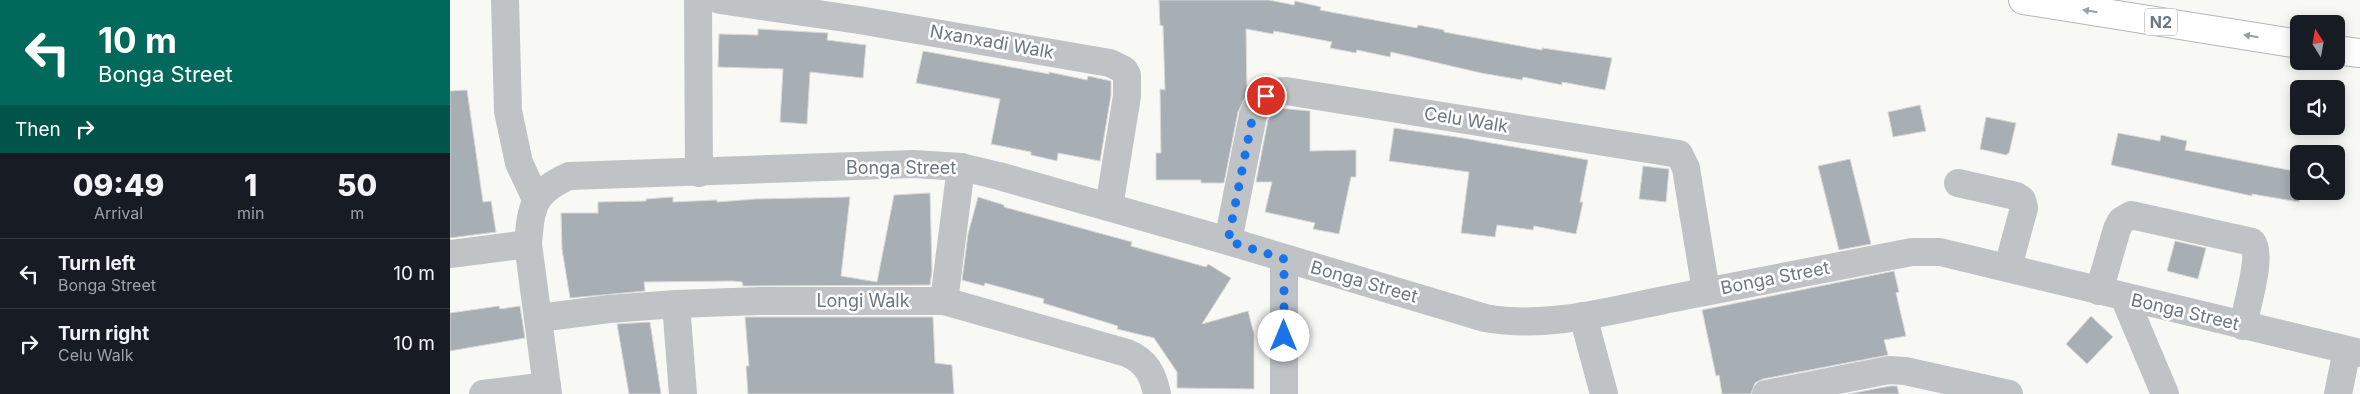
<!DOCTYPE html>
<style>
body{margin:0;font-family:Inter,sans-serif;background:#20242c;color:#f1f3f6;height:100vh;display:flex;flex-direction:column;font-size:19px;white-space:nowrap}
*{box-sizing:border-box;margin:0}
p{font-size:16px;color:#9ea1a6}
.icon{flex:none;width:28px;height:28px;fill:none;stroke:currentColor;stroke-width:2;stroke-linecap:round;stroke-linejoin:round}
.map{position:relative;flex:1;overflow:hidden}
.sheet{display:flex;flex-direction:column;background:#171b24;width:450px}
.sheet>*{flex:none}
.hud{background:#00695c;color:#fff;overflow:hidden}
.needle{width:32px;rotate:349deg}
.buttons{position:absolute;left:1840px;top:15px;display:grid;gap:10px}
.buttons a{display:grid;place-items:center;width:55px;height:55px;border-radius:8px;background:#171b24;box-shadow:0 2px 12px #0003;font-size:25px}
.pin{position:absolute;display:grid;place-items:center;width:42px;height:42px;color:#fff;margin:-21px;border:2px solid #fff;border-radius:50%;box-shadow:0 1px 5px #0007}
.me{position:absolute;width:55px;margin:-28px;rotate:0deg;stroke-linejoin:round;filter:drop-shadow(0 0 4px #0008)}
.turn{display:flex;align-items:center;gap:18px;height:105px;padding:0 15px;font-size:22px}
.turn .icon{width:65px;height:65px;stroke-width:2.5}
.turn b{display:block;font-size:35px;line-height:42px}
.then{display:flex;align-items:center;height:48px;padding:0 15px;background:#0003;gap:10px;font-size:19px}
.eta{display:flex;justify-content:space-evenly;align-items:center;height:85px;text-align:center}
.eta b{font-size:30px;font-weight:800;line-height:35px}
ul{padding:0;list-style:none}
li{display:flex;align-items:center;gap:15px;height:70px;padding:0 15px;border-top:1px solid #363941}
li div{flex:1}
li b{display:block;font-size:19px}
li em{font-style:normal}
main{display:flex;flex:1;min-height:0}
.map>svg:first-child{display:block}
.building{fill:#a7aeb4;stroke:#d9d9d8}
.lines{fill:none;stroke-linecap:round;stroke-linejoin:round}
.highway-casing{stroke:#b3b6b9;stroke-width:30}
.minor{stroke:#bfc3c6;stroke-width:28}
.highway{stroke:#fff;stroke-width:28}
.oneway{fill:#97a0a8}
.route{stroke:#1a73e8;stroke-width:9;stroke-dasharray:0 16.2}
.labels{text-anchor:middle;stroke-width:5;stroke-linejoin:round;paint-order:stroke}
.shield{fill:#fff;stroke:#97a0a8;stroke-width:1}
.shield-label{font-size:16px;font-weight:bold;fill:#6a7883}
.street-label{font-size:18px;fill:#6a7883;stroke:#fff}
</style>
<main>
<section class="sheet">
<div class="hud">
<div class="turn"><svg class="icon" aria-label="left" viewBox="0 0 24 24"><path d="M17 20v-9H6M10 6l-5 5 5 5"/></svg><div><b>10 m</b>Bonga Street</div></div>
<div class="then">Then<svg class="icon" aria-label="right" viewBox="0 0 24 24"><path d="M7 20v-9h11M14 6l5 5-5 5"/></svg></div>
</div>
<div class="eta">
<div><b>09:49</b><p>Arrival</p></div>
<div><b>1</b><p>min</p></div>
<div><b>50</b><p>m</p></div>
</div>
<ul>
<li><svg class="icon" aria-label="left" viewBox="0 0 24 24"><path d="M17 20v-9H6M10 6l-5 5 5 5"/></svg><div><b>Turn left</b><p>Bonga Street</p></div><em>10 m</em></li>
<li><svg class="icon" aria-label="right" viewBox="0 0 24 24"><path d="M7 20v-9h11M14 6l5 5-5 5"/></svg><div><b>Turn right</b><p>Celu Walk</p></div><em>10 m</em></li>
</ul>
</section>
<div class="map">
<svg width="1910" height="394" viewBox="0 0 1910 394">
<rect width="100%" height="100%" fill="#f8f8f5"/>
<!-- building -->
<g class="building">
<path d="M709,0H819L844,5L845,1L871,7L870,10L967,28L968,25L994,30V32L1092,50V48L1162,58L1155,90L1112,82V85L1073,77L1072,80L1031,73L941,52L940,57L907,50L906,53L880,48L882,42L824,31L823,34L796,29L797,94L788,112L774,183H751V180H706V153H711L710,89L715,90L713,26L710,25Z"/>
<path d="M308,29L378,33L377,40L416,45L413,78L360,72L357,124L330,122L333,69L268,67L269,34L308,35Z"/>
<path d="M473,51L599,74V72L637,80L638,76L661,81V95L650,161L608,153L607,161L581,155V152L541,144L550,99L466,83Z"/>
<path d="M17,90L33,202L41,201L46,232L0,238V91Z"/>
<path d="M1470,105L1476,131L1443,137L1438,112Z"/>
<path d="M827,108L860,111V151L906,150V177H901L889,234L863,229L865,223L815,212L822,182H806L818,120Z"/>
<path d="M1536,117L1566,123L1559,153L1556,155L1530,149Z"/>
<path d="M944,128L1013,138L1138,160L1130,202H1133L1126,234L1084,226L1083,230L1047,225L1045,237L1011,233L1019,172L939,161Z"/>
<path d="M1668,133L1710,141L1711,135L1737,141L1735,150L1849,172V202L1802,194V196L1661,165Z"/>
<path d="M1400,159L1421,244L1389,250L1368,166Z"/>
<path d="M1193,166L1219,169L1216,202L1189,199Z"/>
<path d="M480,193L482,271L480,285L293,286L292,282L283,281L194,282L195,291L120,298L112,249L111,213H148V202L196,201V199L223,197V202L267,200V202L306,199L400,197L391,276L427,282L444,195Z"/>
<path d="M528,197L554,205V207L682,242L681,246L756,267L758,264L781,278L752,324L798,311L804,334V389L727,388V372L704,338L667,329L668,326L593,303L594,299L535,283L534,286L512,280L518,234Z"/>
<path d="M1725,241L1756,248L1748,279L1717,271Z"/>
<path d="M1444,271L1449,292L1446,293L1456,336L1434,340L1438,355L1313,379L1305,383L1301,394H1272L1269,375L1266,376L1252,310Z"/>
<path d="M49,306L50,309L70,306L75,338L0,351V313Z"/>
<path d="M1641,316L1663,337L1637,364L1616,344Z"/>
<path d="M295,317H483L485,363L502,365L504,394H298L296,366H299Z"/>
<path d="M200,322L211,394H179L167,324Z"/>
<path d="M1440,386H1447L1449,394H1398Z"/>
</g>
<g class="lines">
<defs>
<g id="highway">
<path d="M1573,0L1849,44"/>
<path d="M1886,50L1910,53"/>
</g>
</defs>
<!-- highway casing -->
<use href="#highway" class="highway-casing"/>
<!-- minor -->
<g class="minor">
<path d="M55,0L58,111L69,163L86,199"/>
<path d="M248,0L249,173"/>
<path d="M270,0L409,20L660,63L674,70L677,75V96L659,207"/>
<path d="M1508,183L1566,196L1572,200L1574,208L1558,267"/>
<path d="M778,241L803,115C809,99 818,91 836,91L1229,154L1236,168L1239,187L1256,291"/>
<path d="M0,254L78,244"/>
<path d="M834,259V394"/>
<path d="M1649,291L1667,229L1671,221L1681,215L1802,242C1813,255 1796,308 1793,326"/>
<path d="M1674,297L1715,394"/>
<path d="M494,301L511,167"/>
<path d="M226,304L233,394"/>
<path d="M1133,316L1154,394"/>
<path d="M89,318L159,309L226,304L310,301H494L677,353C696,361 703,374 707,394"/>
<path d="M33,394L97,386"/>
<path d="M98,394L78,244C81,206 83,192 119,176L464,164L511,167L549,176L778,241L1035,318C1100,330 1170,308 1234,296C1310,281 1386,266 1462,252H1490L1910,353"/>
<path d="M1316,394L1439,370L1455,371L1559,394"/>
<path d="M1888,394L1897,350"/>
</g>
<!-- highway -->
<use href="#highway" class="highway"/>
</g>
<!-- one-way arrows -->
<defs><path id="oneway-solid" d="M-6-.8H1V-3.2L6.5 0L1 3.2V.8H-6Z" transform="scale(1.25)"/></defs>
<g class="oneway">
<use href="#oneway-solid" transform="translate(1640 11) rotate(-171)"/>
<use href="#oneway-solid" transform="translate(1801 36) rotate(-171)"/>
</g>
<g class="lines">
<!-- route -->
<path class="route" d="M816,96L808,102L803,115L778,241L834,259V336"/>
</g>
<g class="labels">
<!-- shield labels -->
<rect class="shield" x="1695" y="8.5" width="32" height="27" rx="4"/>
<g class="shield-label">
<text x="1711" y="28">N2</text>
</g>
<!-- street labels -->
<g class="street-label">
<text transform="translate(542 42) rotate(10)" y="6">Nxanxadi Walk</text>
<text transform="translate(1016 120) rotate(9)" y="6">Celu Walk</text>
<text x="451" y="174">Bonga Street</text>
<text transform="translate(1325 278) rotate(-11)" y="6">Bonga Street</text>
<text transform="translate(914 282) rotate(16)" y="6">Bonga Street</text>
<text x="413" y="307">Longi Walk</text>
<text transform="translate(1735 312) rotate(13)" y="6">Bonga Street</text>
</g>
</g>
</svg>
<div class="buttons">
<a><svg class="needle" viewBox="-14 -14 28 28"><path d="M0-13l5 13h-10z" fill="#e53935"/><path d="M0 13l5-13h-10z" fill="#9ea1a6"/></svg></a>
<a><svg class="icon" aria-label="sound" viewBox="0 0 24 24"><path d="M4 9h4l5-4v14l-5-4H4zM17 9q2 3 0 6"/></svg></a>
<a><svg class="icon" aria-label="search" viewBox="0 0 24 24"><circle cx="10" cy="10" r="6"/><path d="M15 15l6 6"/></svg></a>
</div>
<div class="pin" style="left:816px;top:96px;background:#d93025"><svg class="icon" aria-label="arrive" viewBox="0 0 24 24"><path d="M6 21V4h12l-3 4 3 4H6"/></svg></div>
<svg class="me" style="left:834px;top:336px" viewBox="-20 -20 40 40"><circle r="19" fill="#fff"/><path d="M0-13L10 11 0 6-10 11z" fill="#1a73e8"/></svg>
</div>
</main>
